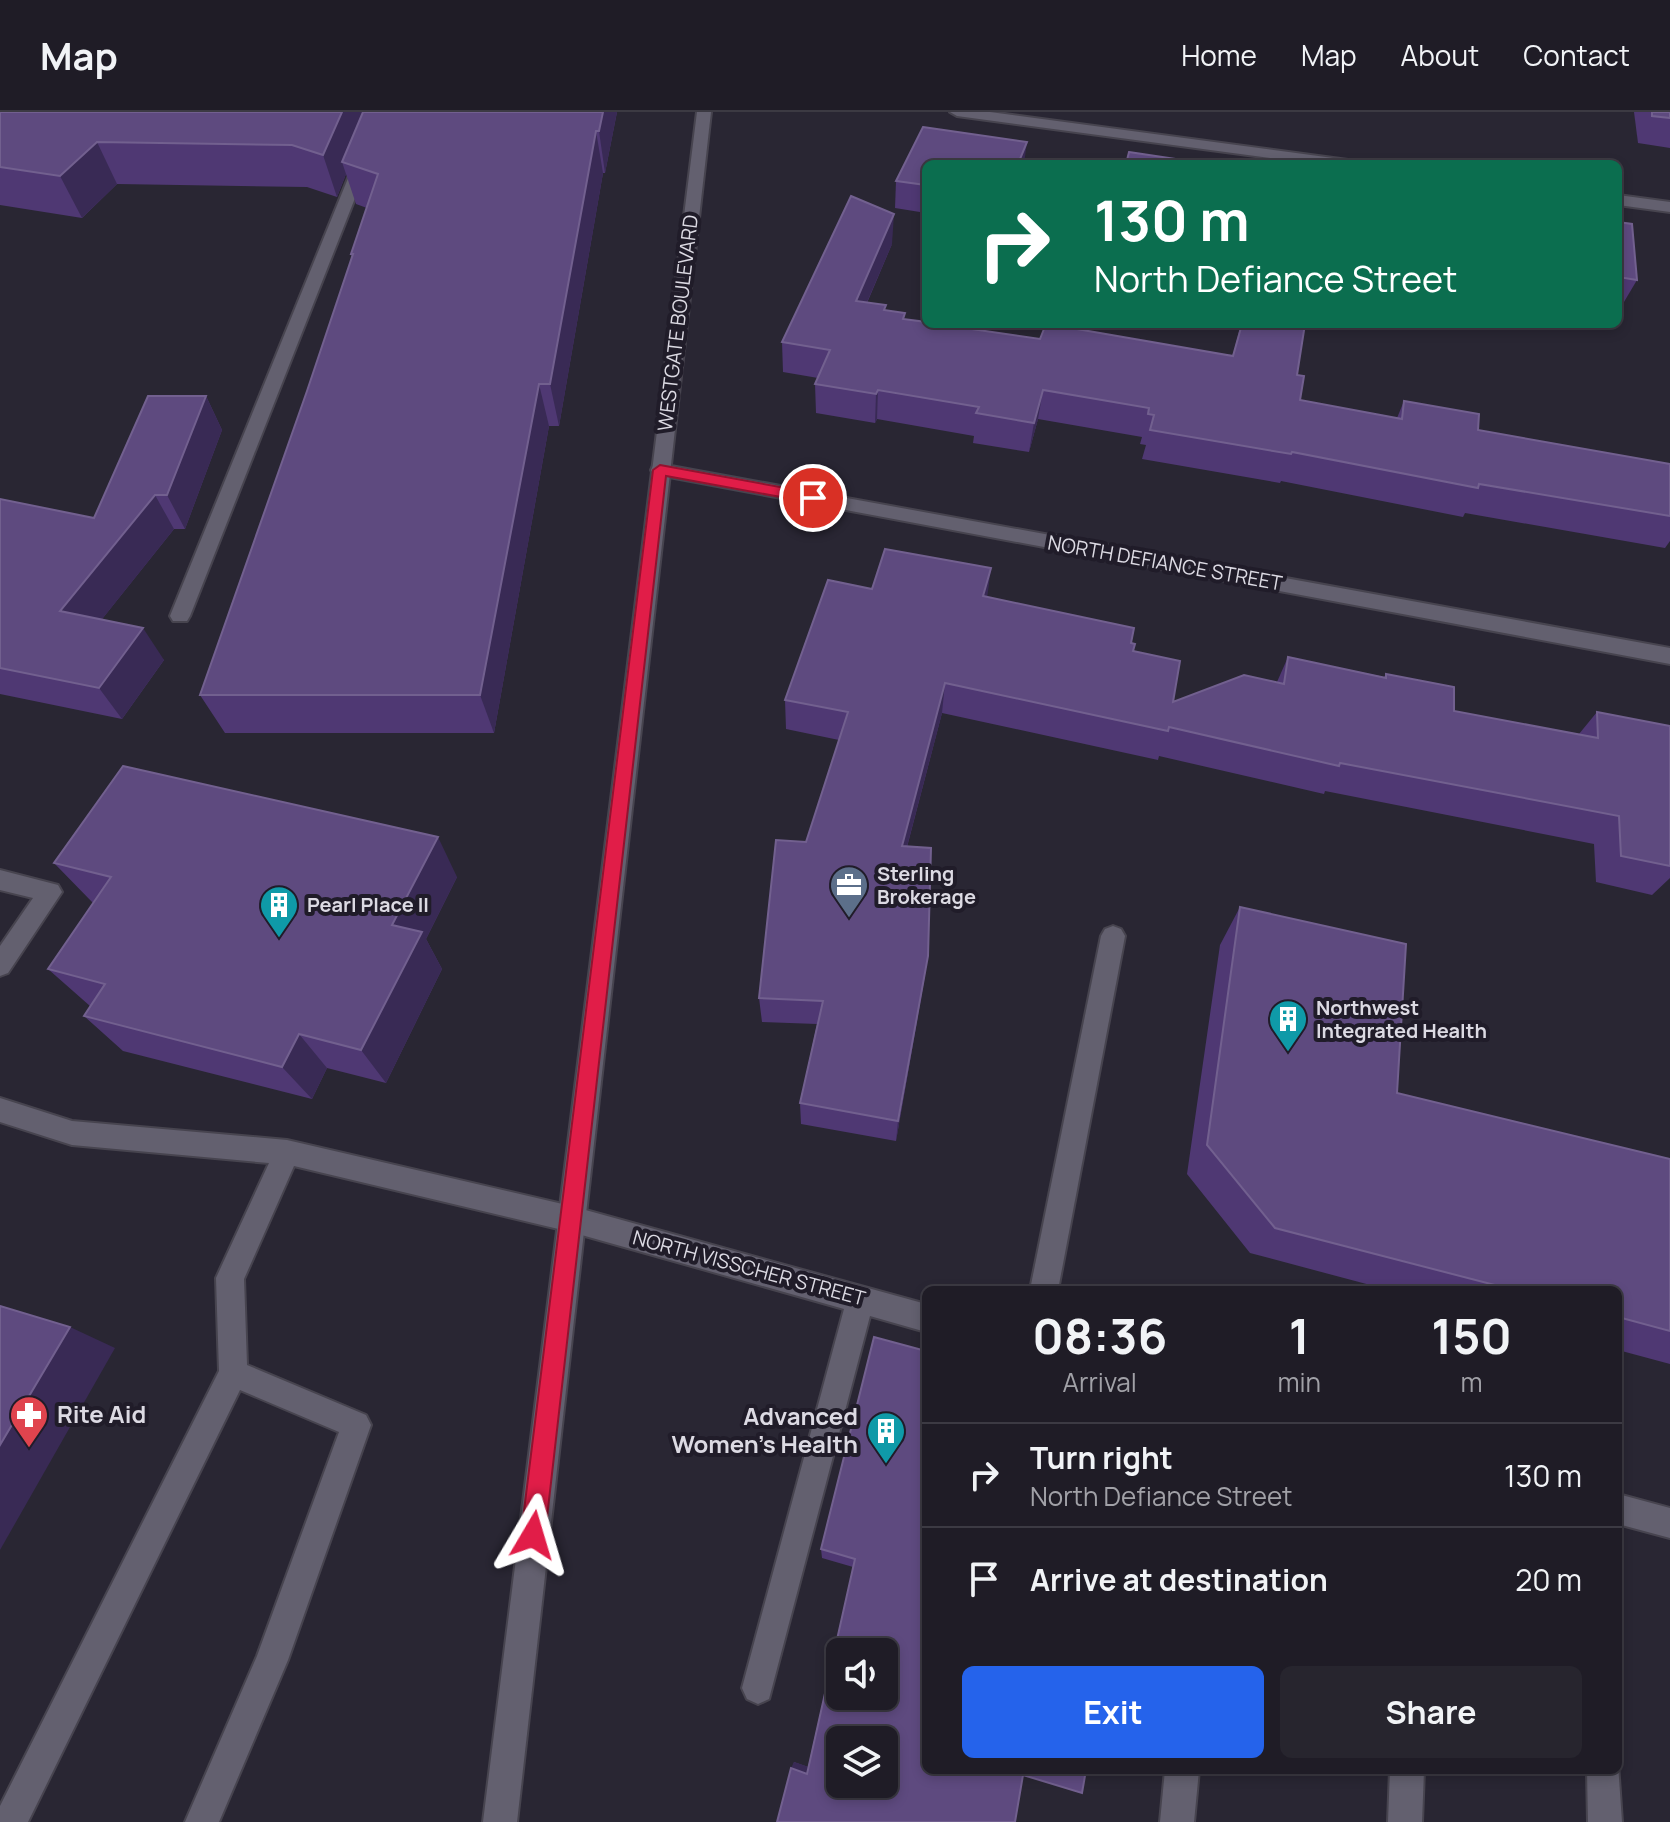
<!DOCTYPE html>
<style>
body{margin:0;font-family:Manrope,sans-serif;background:#27252e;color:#f1f3f6;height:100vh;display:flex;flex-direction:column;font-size:30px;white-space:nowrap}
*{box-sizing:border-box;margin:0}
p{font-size:26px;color:#a1a1a7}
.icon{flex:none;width:44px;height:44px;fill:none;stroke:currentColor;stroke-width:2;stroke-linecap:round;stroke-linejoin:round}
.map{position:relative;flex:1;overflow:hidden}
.details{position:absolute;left:922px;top:1174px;width:700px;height:488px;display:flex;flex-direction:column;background:#1f1c26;border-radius:12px;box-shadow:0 4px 12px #0003,0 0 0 2px #3c3a43}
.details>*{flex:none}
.guide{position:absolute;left:922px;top:48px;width:700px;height:168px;border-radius:12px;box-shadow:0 4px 12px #0003,0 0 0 2px #3c3a43;background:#0b6e4f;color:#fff;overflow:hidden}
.fabs{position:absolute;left:826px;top:1526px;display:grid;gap:16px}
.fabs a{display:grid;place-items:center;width:72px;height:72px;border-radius:12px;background:#1f1c26;box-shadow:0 4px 12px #0003,0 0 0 2px #3c3a43;font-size:40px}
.pin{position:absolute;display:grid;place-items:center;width:68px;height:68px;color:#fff;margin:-34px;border:4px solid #fff;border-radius:50%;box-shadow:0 2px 8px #0007}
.me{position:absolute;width:88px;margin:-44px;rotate:7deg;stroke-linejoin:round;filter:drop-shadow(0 0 6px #0008)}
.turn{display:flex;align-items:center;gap:28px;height:168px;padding:0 40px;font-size:36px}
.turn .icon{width:104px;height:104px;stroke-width:2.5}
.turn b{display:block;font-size:56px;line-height:68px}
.eta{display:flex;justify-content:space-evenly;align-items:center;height:136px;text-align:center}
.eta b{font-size:48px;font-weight:700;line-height:56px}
.button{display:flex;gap:16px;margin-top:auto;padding:16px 40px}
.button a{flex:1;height:92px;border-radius:12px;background:#2563eb;color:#fff;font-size:32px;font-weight:700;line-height:92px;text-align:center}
.button a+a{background:#27252e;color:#f1f3f6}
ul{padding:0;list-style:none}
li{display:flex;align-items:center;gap:24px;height:104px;padding:0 40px;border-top:2px solid #3c3a43}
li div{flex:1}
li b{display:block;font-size:30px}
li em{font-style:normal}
header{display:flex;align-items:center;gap:48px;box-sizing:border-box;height:112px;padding:0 40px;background:#1f1c26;border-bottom:2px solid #3c3a43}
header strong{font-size:38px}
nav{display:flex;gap:44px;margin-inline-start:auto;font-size:28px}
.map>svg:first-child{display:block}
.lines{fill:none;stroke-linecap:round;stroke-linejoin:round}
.lane-casing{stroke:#47444f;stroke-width:4}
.street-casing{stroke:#47444f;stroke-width:4}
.secondary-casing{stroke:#47444f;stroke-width:4}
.lane{fill:#63606f;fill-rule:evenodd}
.street{fill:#63606f;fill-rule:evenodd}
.secondary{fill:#63606f;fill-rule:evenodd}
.wall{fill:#4f3873}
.shaded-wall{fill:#392a55}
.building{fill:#5e4a7f;stroke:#72608f;stroke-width:2;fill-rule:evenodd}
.route{fill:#e11d48;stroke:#92132f;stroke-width:2}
.labels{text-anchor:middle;stroke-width:8;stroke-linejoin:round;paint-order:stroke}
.street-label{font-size:20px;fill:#dcdae3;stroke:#201c29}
.poi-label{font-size:20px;font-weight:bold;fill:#dcdae3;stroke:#201c29;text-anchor:start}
.near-poi-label{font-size:24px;font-weight:bold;fill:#dcdae3;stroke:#201c29;text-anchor:start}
</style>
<header>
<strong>Map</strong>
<nav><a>Home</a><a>Map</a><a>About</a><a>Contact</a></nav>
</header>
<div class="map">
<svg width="1670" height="1710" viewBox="0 0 1670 1710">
<rect width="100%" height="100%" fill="#292633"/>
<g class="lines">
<defs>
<g id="lane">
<path d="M375,0H389L190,504L187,509H173L170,504Z"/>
<path d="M0,758L58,773L62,780L8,861L0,864V834L33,786L0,778Z"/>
<path d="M1113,814L1121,817L1125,824L1058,1178H1030L1101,824L1105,817Z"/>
<path d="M0,986L72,1009L287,1028L571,1094L926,1192V1220L870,1204L769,1587L758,1592L747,1587L742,1576L844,1197L571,1120L294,1054L244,1167L247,1253L366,1303L371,1313L288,1548L219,1710H185L257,1544L339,1320L240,1278L28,1710H0V1694L219,1259L216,1166L269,1051L72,1033L0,1010Z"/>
<path d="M1618,1382L1670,1396V1426L1618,1412Z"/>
<path d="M1618,1652L1622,1710H1588L1587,1658H1618Z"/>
<path d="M1165,1658H1199L1194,1710H1160Z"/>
<path d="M1390,1658H1424L1422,1710H1388Z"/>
</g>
<g id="street">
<path d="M950,0H990L1348,48L1355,52H1314L957,4Z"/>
<path d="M1618,83L1670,90V100L1618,93Z"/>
<path d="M660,352L1670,536V552L653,362L651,358L653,354Z"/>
</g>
<path id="secondary" d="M697,0H711L517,1710H483Z"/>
</defs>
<!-- lane casing -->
<use href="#lane" class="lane-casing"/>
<!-- street casing -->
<use href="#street" class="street-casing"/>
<!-- secondary casing -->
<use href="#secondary" class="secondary-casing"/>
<!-- lane -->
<use href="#lane" class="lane"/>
<!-- street -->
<use href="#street" class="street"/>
<!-- secondary -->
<use href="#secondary" class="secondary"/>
</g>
<!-- wall -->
<g class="wall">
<path d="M0,0H617L605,61H603L559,314H549L494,621H225L200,583L307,279L352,146L351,142L367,96L356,92L346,62L337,85L307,75L117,72L82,106L0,93Z"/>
<path d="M1634,0H1670V36L1638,31Z"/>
<path d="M926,52V101L895,96L896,69Z"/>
<path d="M1618,110L1637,168L1621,195H1618Z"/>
<path d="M892,132L867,191L886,198L905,201L904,207L1040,227L1233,243L1241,212H1305L1297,263L1300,288L1397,306L1404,289L1478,318L1670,352V429L1665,436L1465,401L1463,405L1281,369L1280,371L1142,347L1146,333L1140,332L1142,325L1038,307L1029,340L973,331L974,324L877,307L875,311L816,301L815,272L818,266L783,260L782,230Z"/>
<path d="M206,284L222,318L185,417H174L102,507L164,548L122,607L0,582V387L94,406Z"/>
<path d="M872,477L987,485L1131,531L1133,539L1173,590L1277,570L1288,545L1384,565L1386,562L1454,599L1579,622L1597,600L1670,614V766L1652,783L1596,770L1594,732L1325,679L1324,682L1159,644L1158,648L942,601L907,735L928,844L924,869L896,1029L801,1012L800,991L817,912L762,910L759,886L806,730L839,628L786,617L785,588Z"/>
<path d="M54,751L457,765L426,827L442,857L386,971L327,956L312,987L123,939L84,904L90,894L48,857L93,791Z"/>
<path d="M1240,795L1397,981L1670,1047V1252L1618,1238V1178H1389L1250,1141L1187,1062L1220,833Z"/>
<path d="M874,1225L1023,1663L777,1710L794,1650L808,1655L853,1455L822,1446L821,1437Z"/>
</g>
<!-- shaded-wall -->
<g class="shaded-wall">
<path d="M342,0H372L342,50L346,62L337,85L323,43Z"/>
<path d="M603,0H617L605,61L599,19Z"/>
<path d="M596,19L603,61L559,314L550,272Z"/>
<path d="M97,30L117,72L82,106L60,64Z"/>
<path d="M1027,30L1024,52H1018Z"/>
<path d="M894,102L892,132L855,218L856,189Z"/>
<path d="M539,272L549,314L494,621L480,583Z"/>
<path d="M878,278L877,307L875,311L876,282Z"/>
<path d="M1043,278L1038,307L1029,340L1034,311Z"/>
<path d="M206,284L222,318L185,417L167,383Z"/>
<path d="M155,383L174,417L83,531L60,499Z"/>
<path d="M991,456L987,487L983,484Z"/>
<path d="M143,516L164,548L122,607L99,576Z"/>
<path d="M945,571L942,601L900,761L902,734Z"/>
<path d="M438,725L457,765L426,827L442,857L386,971L361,938L392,813Z"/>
<path d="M928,844L924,869L896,1029L898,1009Z"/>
<path d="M299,922L327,956L312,987L282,955Z"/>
<path d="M70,1215L115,1236L0,1438V1333Z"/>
<path d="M794,1650L809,1655L807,1662L791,1656Z"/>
</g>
<!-- building -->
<g class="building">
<path d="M0,0H342L323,43L292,33L97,30L60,64L0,55Z"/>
<path d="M363,0H603L599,19H596L550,272H539L480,583H200L307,279L353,142H351L378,62L342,50Z"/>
<path d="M1652,0H1670V6L1652,4Z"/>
<path d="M923,15L1027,30L1018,52H926V73L896,69Z"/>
<path d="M1129,40L1209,52H1126Z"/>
<path d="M851,84L894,102L856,189L886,193L884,198L905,201L903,207L926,210V212H937L1040,227L1046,212H1048L1233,244L1242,212H1305L1297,263L1304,264L1300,288L1402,307L1404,289L1479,302L1478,318L1670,352V404L1479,372L1478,376L1292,340L1291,342L1150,318L1154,303L1148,302L1149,296L1043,278L1034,311L976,301L979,295L878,278L876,282L815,272L830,238L782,230Z"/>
<path d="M1618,110L1632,112L1637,168L1618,165Z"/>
<path d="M148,284H206L167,383H155L60,499L143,516L99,576L0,556V387L94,406Z"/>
<path d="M885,437L991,456L983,484L1134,516L1131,531L1135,532L1133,539L1180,549L1173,590L1244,563L1284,572L1288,545L1386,566V562L1454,575V599L1598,626L1597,600L1670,614V754L1621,744L1619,704L1340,651L1339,654L1169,615L1168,619L945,571L902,734L931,736L928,844L898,1009L800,991L823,889L759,886L776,728L806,730L848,600L785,588L828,468L872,477Z"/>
<path d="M123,654L438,725L392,813L422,820L361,938L299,922L282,955L84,904L105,872L48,857L111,765L54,751Z"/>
<path d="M1240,795L1406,832L1397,981L1670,1047V1219L1618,1205V1178H1514L1275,1116L1207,1033Z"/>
<path d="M0,1194L70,1215L0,1333Z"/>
<path d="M874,1225L926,1239V1658H1086L1082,1681L1023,1663L1015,1710H777L791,1656L807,1662L855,1447L821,1437ZM840,1540H884V1584H840ZM840,1628H884V1672H840Z"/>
</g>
<!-- route -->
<path class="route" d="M660,353L813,381L820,386L813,391L666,364L545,1423L541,1431L533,1434L525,1431L521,1423L653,358Z"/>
<!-- icons -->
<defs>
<symbol id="office-pin" viewBox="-11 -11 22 30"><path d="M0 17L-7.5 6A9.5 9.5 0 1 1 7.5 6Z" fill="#5c6f8a" stroke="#201c29"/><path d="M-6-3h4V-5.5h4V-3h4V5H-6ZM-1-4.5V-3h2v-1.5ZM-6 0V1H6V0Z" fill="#fff"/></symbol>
<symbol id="building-pin" viewBox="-11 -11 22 30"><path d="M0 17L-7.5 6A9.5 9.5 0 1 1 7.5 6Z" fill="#0f9aa8" stroke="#201c29"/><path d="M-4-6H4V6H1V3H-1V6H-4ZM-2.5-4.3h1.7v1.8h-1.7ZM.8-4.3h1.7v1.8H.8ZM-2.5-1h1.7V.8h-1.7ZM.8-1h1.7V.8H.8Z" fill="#fff"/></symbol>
<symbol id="pharmacy-pin" viewBox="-11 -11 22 30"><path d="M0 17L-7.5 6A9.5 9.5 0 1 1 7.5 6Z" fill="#e0444e" stroke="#201c29"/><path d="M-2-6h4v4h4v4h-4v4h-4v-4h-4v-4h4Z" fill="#fff"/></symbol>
</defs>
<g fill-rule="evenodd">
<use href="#office-pin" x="827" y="751" width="44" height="60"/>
<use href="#building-pin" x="257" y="771" width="44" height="60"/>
<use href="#building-pin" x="1266" y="885" width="44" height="60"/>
<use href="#pharmacy-pin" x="7" y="1281" width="44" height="60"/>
<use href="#building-pin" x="864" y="1297" width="44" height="60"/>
</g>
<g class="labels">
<!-- street labels -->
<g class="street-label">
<text transform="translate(678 211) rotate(-83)" y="7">WESTGATE BOULEVARD</text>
<text transform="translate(1165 451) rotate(10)" y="7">NORTH DEFIANCE STREET</text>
<text transform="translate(749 1156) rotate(15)" y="7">NORTH VISSCHER STREET</text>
</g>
<!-- poi labels -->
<g class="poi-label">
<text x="877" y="769">Sterling<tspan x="877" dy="23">Brokerage</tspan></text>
<text x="307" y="800">Pearl Place II</text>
<text x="1316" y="903">Northwest<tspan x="1316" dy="23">Integrated Health</tspan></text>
</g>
<!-- near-poi labels -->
<g class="near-poi-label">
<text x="57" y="1311">Rite Aid</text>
<text x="858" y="1313" text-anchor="end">Advanced<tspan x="858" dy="28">Women's Health</tspan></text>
</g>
</g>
</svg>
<div class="fabs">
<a><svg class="icon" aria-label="sound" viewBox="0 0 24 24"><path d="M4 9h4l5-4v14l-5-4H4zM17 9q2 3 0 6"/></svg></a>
<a><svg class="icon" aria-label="layers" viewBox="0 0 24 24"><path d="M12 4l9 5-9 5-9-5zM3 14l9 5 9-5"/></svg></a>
</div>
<div class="pin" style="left:813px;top:386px;background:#d93025"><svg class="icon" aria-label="arrive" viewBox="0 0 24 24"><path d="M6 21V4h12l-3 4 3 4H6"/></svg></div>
<svg class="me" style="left:533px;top:1423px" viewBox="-20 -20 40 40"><path d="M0-17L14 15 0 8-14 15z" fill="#e11d48" stroke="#fff" stroke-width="4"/></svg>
<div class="guide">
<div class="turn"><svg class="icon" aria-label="right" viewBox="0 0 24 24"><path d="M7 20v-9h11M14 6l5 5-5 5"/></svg><div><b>130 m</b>North Defiance Street</div></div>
</div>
<section class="details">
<div class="eta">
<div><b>08:36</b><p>Arrival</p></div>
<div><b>1</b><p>min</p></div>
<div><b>150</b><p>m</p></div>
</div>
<ul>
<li><svg class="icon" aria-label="right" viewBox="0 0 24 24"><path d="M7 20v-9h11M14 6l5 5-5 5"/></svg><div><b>Turn right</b><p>North Defiance Street</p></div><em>130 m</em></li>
<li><svg class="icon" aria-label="arrive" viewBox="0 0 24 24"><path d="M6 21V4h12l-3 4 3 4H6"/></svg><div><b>Arrive at destination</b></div><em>20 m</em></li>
</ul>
<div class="button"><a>Exit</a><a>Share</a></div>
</section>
</div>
